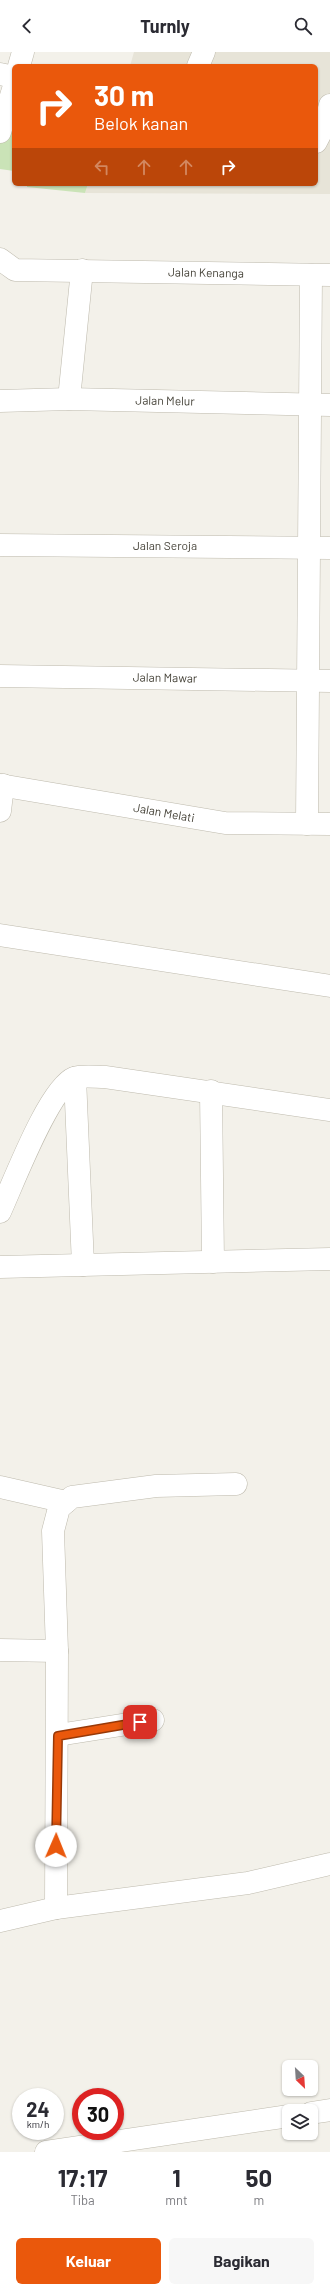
<!DOCTYPE html>
<html lang="id">
<style>
body{margin:0;font-family:Barlow,sans-serif;background:#f7f7f7;color:#2b2b33;height:100vh;display:flex;flex-direction:column;font-size:15px;white-space:nowrap}
*{box-sizing:border-box;margin:0}
p{font-size:13px;color:#7c7c81}
.icon{flex:none;width:22px;height:22px;fill:none;stroke:currentColor;stroke-width:2;stroke-linecap:round;stroke-linejoin:round}
.map{position:relative;height:2100px;overflow:hidden}
.side{display:flex;flex-direction:column;background:#fff;flex:1}
.side>*{flex:none}
.hud{position:absolute;left:12px;top:12px;width:306px;height:122px;border-radius:6px;box-shadow:0 1px 3px #0004;background:#ea580c;color:#fff;overflow:hidden}
.needle{width:26px;rotate:155deg}
.tools{position:absolute;left:282px;top:2008px;display:grid;gap:8px}
.tools a{display:grid;place-items:center;width:36px;height:36px;border-radius:6px;background:#fff;box-shadow:0 1px 3px #0004;font-size:20px}
.speed{position:absolute;left:12px;top:2036px;display:flex;gap:8px;font-size:20px;font-weight:700;text-align:center}
.speed>*{display:grid;place-content:center;width:52px;height:52px;border-radius:50%;background:#fff;box-shadow:0 1px 3px #0004;line-height:1}
.speed small{font-size:10px;font-weight:400}
.speed .limit{border:6px solid #d22;background:#fff;color:#111}
.pin{position:absolute;display:grid;place-items:center;width:34px;height:34px;color:#fff;margin:-17px;border-radius:8px;box-shadow:0 2px 6px #0006}
.me{position:absolute;width:44px;margin:-22px;rotate:1deg;stroke-linejoin:round;filter:drop-shadow(0 0 3px #0008)}
.turn{display:flex;align-items:center;gap:14px;height:84px;padding:0 16px;font-size:18px}
.turn .icon{width:52px;height:52px;stroke-width:2.5}
.turn b{display:block;font-size:28px;line-height:34px}
.lanes{display:flex;align-items:center;height:38px;padding:0 16px;background:#0003;justify-content:center;gap:20px;direction:ltr}
.lanes .off{opacity:.35}
.eta{display:flex;justify-content:space-evenly;align-items:center;height:68px;text-align:center}
.eta b{font-size:24px;font-weight:700;line-height:28px}
.primary-button{display:flex;gap:8px;margin-top:auto;padding:8px 16px}
.primary-button a{flex:1;height:46px;border-radius:6px;background:#ea580c;color:#fff;font-size:16px;font-weight:700;line-height:46px;text-align:center}
.primary-button a+a{background:#f7f7f7;color:#2b2b33}
header{display:flex;justify-content:space-between;align-items:center;height:52px;padding:0 16px;background:#fff;font-size:18px;font-weight:700}
.map>svg:first-child{display:block}
.residential{fill:#e7e4d8}
.green{fill:#cae3b7}
.lines{fill:none;stroke-linecap:round;stroke-linejoin:round}
.minor-casing{stroke:#bebaad;stroke-width:23}
.minor{stroke:#fff;stroke-width:22}
.route-casing{stroke:#983908;stroke-width:10}
.route{stroke:#ea580c;stroke-width:7}
.labels{text-anchor:middle;stroke-width:4;stroke-linejoin:round;paint-order:stroke}
.street-label{font-size:12px;fill:#464339;stroke:#fff}
</style>
<header><svg class="icon" aria-label="back" viewBox="0 0 24 24"><path d="M15 5l-7 7 7 7"/></svg>Turnly<svg class="icon" aria-label="search" viewBox="0 0 24 24"><circle cx="10" cy="10" r="6"/><path d="M15 15l6 6"/></svg></header>
<div class="map">
<svg width="330" height="2100" viewBox="0 0 330 2100">
<rect width="100%" height="100%" fill="#f3f1ea"/>
<!-- residential -->
<path class="residential" d="M134,0H330V142L85,141L88,132H316V14H130Z"/>
<!-- green -->
<g class="green">
<path d="M14,66V119L0,117V80Z"/>
<path d="M27,132H88L85,141L27,135Z"/>
</g>
<g class="lines">
<defs>
<g id="minor">
<path d="M19,14L23,0"/>
<path d="M198,14L204,0"/>
<path d="M0,22L14,25"/>
<path d="M0,80L14,34"/>
<path d="M316,90L324,75L330,53"/>
<path d="M0,207L15,218L330,223"/>
<path d="M69,347L82,218"/>
<path d="M0,349L69,347L330,353"/>
<path d="M0,493L330,496"/>
<path d="M0,624L330,629"/>
<path d="M0,733L225,771L330,772"/>
<path d="M0,759L3,733"/>
<path d="M307,772L311,223"/>
<path d="M0,883L330,934"/>
<path d="M75,1026L83,1213"/>
<path d="M211,1039L213,1210"/>
<path d="M0,1160C13,1132 49,1036 74,1026C82,1023 96,1025 105,1025L330,1058"/>
<path d="M0,1215L330,1207"/>
<path d="M0,1435L66,1450"/>
<path d="M0,1598L57,1599"/>
<path d="M58,1683L153,1668"/>
<path d="M56,1856L57,1599L53,1479L59,1456L72,1445L156,1434L236,1432"/>
<path d="M0,1869L56,1856L248,1831L330,1812"/>
<path d="M311,2061L330,2058"/>
<path d="M46,2100L289,2064"/>
</g>
</defs>
<!-- minor casing -->
<use href="#minor" class="minor-casing"/>
<!-- minor -->
<use href="#minor" class="minor"/>
</g>
<g class="lines">
<defs>
<path id="route" d="M56,1794L58,1684L140,1670"/>
</defs>
<!-- route casing -->
<use href="#route" class="route-casing"/>
<!-- route -->
<use href="#route" class="route"/>
</g>
<g class="labels">
<!-- street labels -->
<g class="street-label">
<text transform="translate(206 221) rotate(1)" y="4">Jalan Kenanga</text>
<text transform="translate(165 349) rotate(1)" y="4">Jalan Melur</text>
<text x="165" y="498">Jalan Seroja</text>
<text transform="translate(165 626) rotate(1)" y="4">Jalan Mawar</text>
<text transform="translate(164 761) rotate(10)" y="4">Jalan Melati</text>
</g>
</g>
</svg>
<div class="tools">
<a><svg class="needle" viewBox="-14 -14 28 28"><path d="M0-13l5 13h-10z" fill="#e53935"/><path d="M0 13l5-13h-10z" fill="#7c7c81"/></svg></a>
<a><svg class="icon" aria-label="layers" viewBox="0 0 24 24"><path d="M12 4l9 5-9 5-9-5zM3 14l9 5 9-5"/></svg></a>
</div>
<div class="speed"><div>24<small>km/h</small></div><div class="limit">30</div></div>
<div class="pin" style="left:140px;top:1670px;background:#d93025"><svg class="icon" aria-label="arrive" viewBox="0 0 24 24"><path d="M6 21V4h12l-3 4 3 4H6"/></svg></div>
<svg class="me" style="left:56px;top:1794px" viewBox="-20 -20 40 40"><circle r="19" fill="#fff"/><path d="M0-13L10 11 0 6-10 11z" fill="#ea580c"/></svg>
<div class="hud">
<div class="turn"><svg class="icon" aria-label="right" viewBox="0 0 24 24"><path d="M7 20v-9h11M14 6l5 5-5 5"/></svg><div><b>30 m</b>Belok kanan</div></div>
<div class="lanes"><svg class="icon off" aria-label="left" viewBox="0 0 24 24"><path d="M17 20v-9H6M10 6l-5 5 5 5"/></svg><svg class="icon off" aria-label="ahead" viewBox="0 0 24 24"><path d="M12 20V5M6 11l6-6 6 6"/></svg><svg class="icon off" aria-label="ahead" viewBox="0 0 24 24"><path d="M12 20V5M6 11l6-6 6 6"/></svg><svg class="icon" aria-label="right" viewBox="0 0 24 24"><path d="M7 20v-9h11M14 6l5 5-5 5"/></svg></div>
</div>
</div>
<section class="side">
<div class="eta">
<div><b>17:17</b><p>Tiba</p></div>
<div><b>1</b><p>mnt</p></div>
<div><b>50</b><p>m</p></div>
</div>
<div class="primary-button"><a>Keluar</a><a>Bagikan</a></div>
</section>
